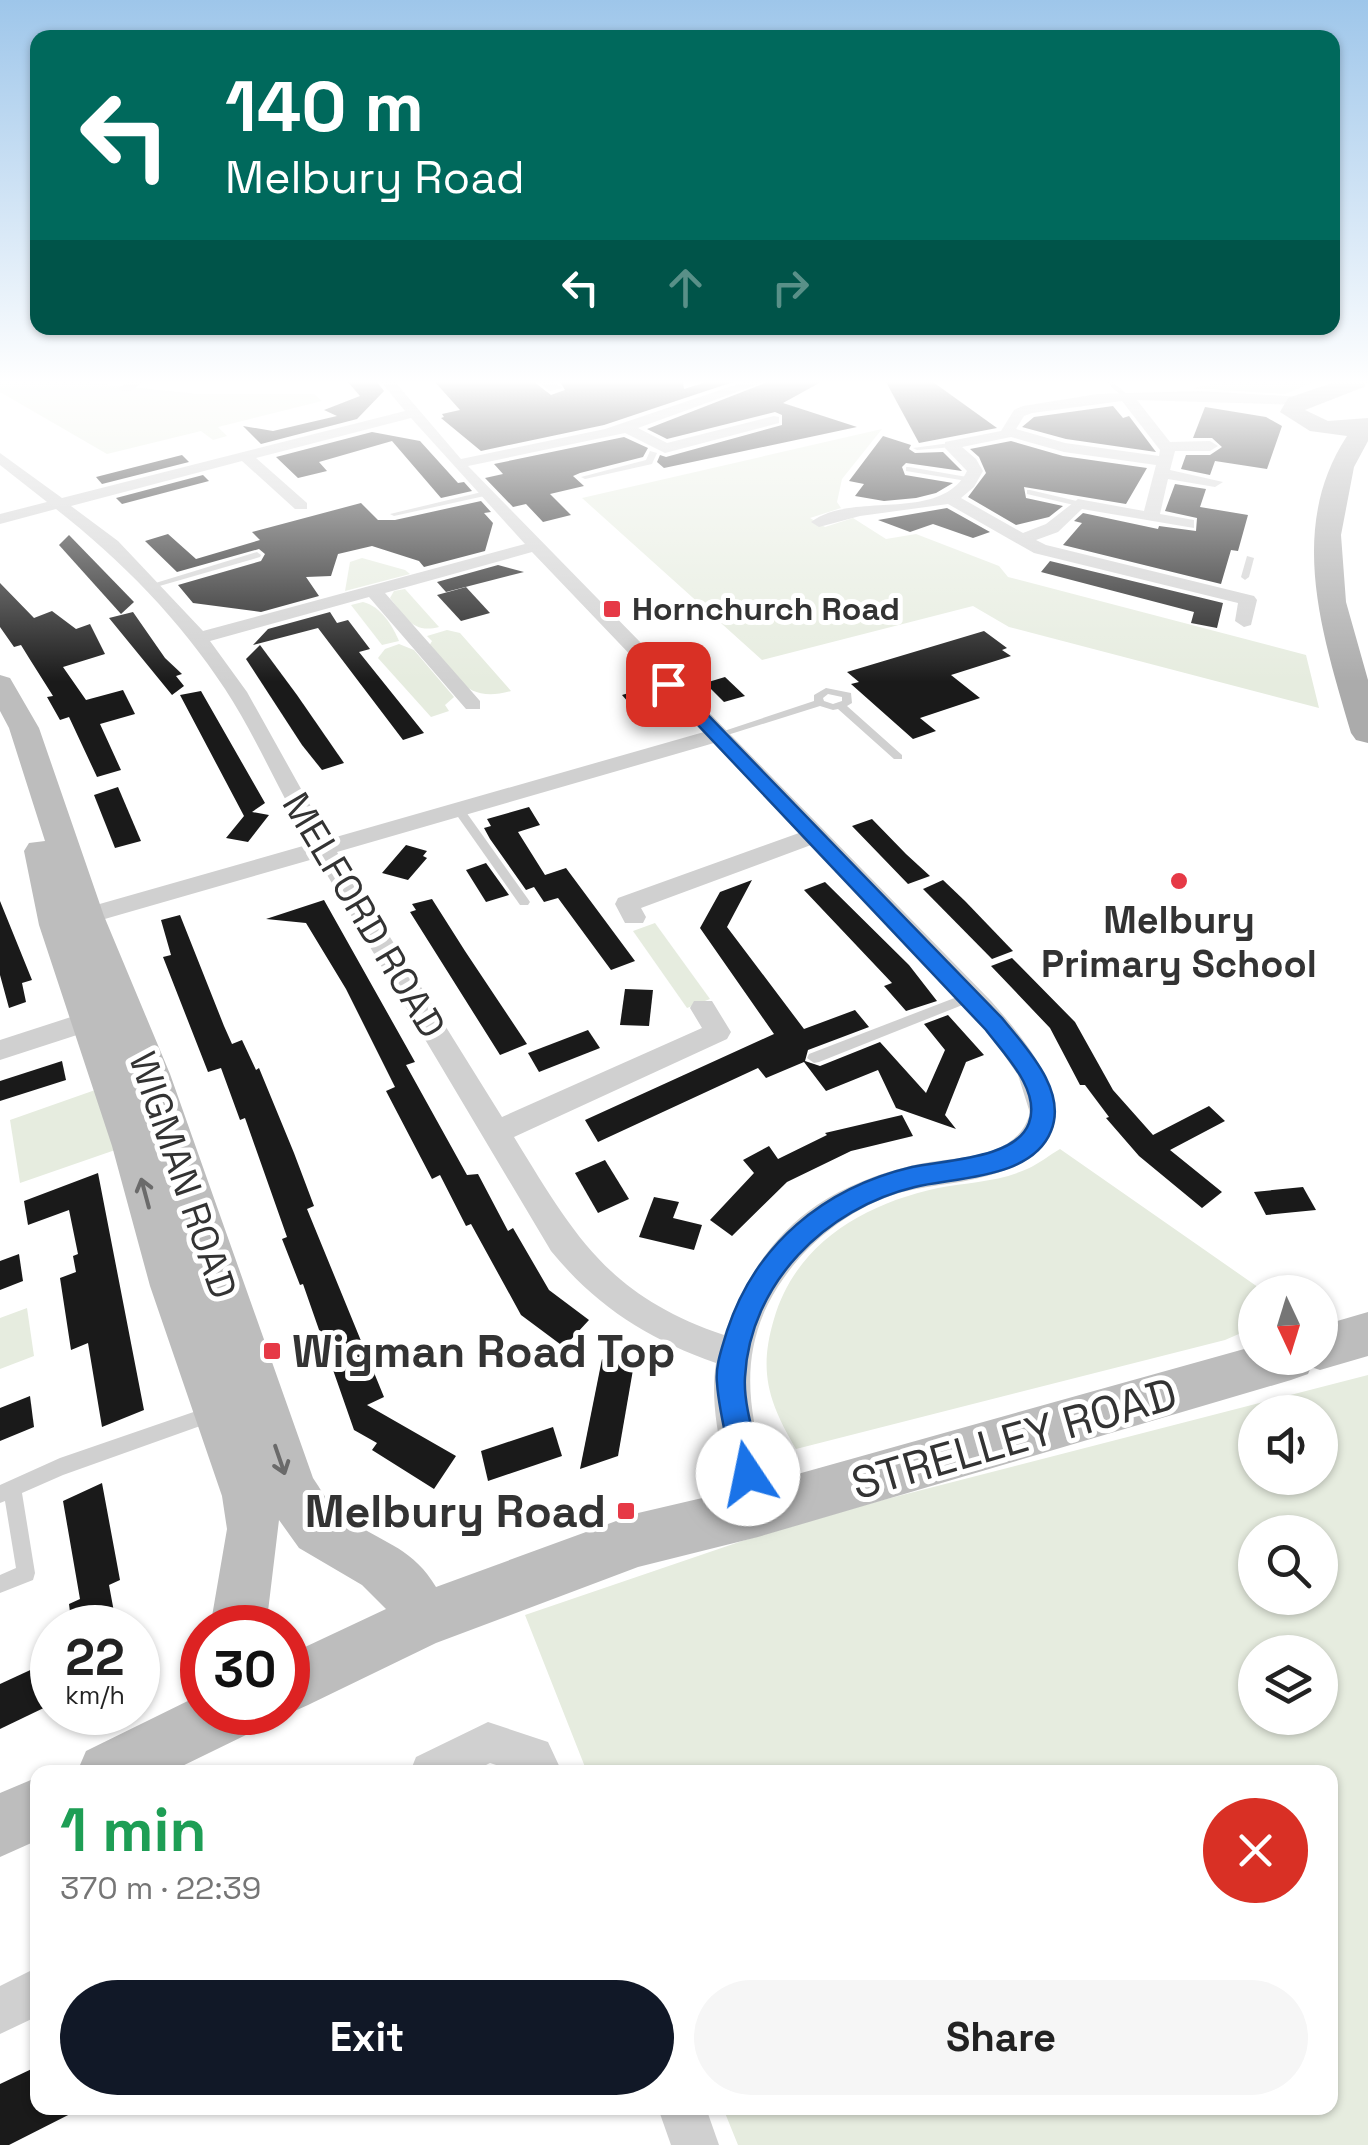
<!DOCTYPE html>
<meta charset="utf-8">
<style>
body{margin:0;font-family:"Space Grotesk",sans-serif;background:#f6f6f6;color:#222;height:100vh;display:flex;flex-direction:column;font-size:38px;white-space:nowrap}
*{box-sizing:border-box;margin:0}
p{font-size:32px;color:#767676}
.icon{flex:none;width:55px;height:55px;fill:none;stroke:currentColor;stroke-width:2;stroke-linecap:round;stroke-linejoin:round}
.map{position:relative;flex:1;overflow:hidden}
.sheet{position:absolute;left:30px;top:1765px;width:1308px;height:350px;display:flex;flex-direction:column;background:#fff;border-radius:20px;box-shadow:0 2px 8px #0004}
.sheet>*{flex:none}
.hud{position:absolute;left:30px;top:30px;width:1310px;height:305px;border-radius:20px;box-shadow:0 2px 8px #0004;background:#00695c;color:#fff;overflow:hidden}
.needle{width:65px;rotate:176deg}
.tools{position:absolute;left:1238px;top:1275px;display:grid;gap:20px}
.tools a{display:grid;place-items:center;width:100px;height:100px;border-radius:50%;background:#fff;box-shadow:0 2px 8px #0004;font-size:50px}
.speed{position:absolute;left:30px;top:1605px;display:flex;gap:20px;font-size:50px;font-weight:700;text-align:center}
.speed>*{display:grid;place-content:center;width:130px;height:130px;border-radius:50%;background:#fff;box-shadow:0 2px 8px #0004;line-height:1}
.speed small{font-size:25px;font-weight:400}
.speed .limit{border:15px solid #d22;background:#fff;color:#111}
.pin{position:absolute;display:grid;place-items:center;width:85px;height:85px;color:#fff;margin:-42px;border-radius:20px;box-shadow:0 5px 15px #0006}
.me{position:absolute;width:110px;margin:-55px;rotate:349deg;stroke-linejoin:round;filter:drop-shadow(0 0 8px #0008)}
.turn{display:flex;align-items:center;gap:35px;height:210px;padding:0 30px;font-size:45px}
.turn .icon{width:130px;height:130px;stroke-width:2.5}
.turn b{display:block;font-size:70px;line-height:85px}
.lanes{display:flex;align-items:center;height:95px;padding:0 30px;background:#0003;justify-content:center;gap:50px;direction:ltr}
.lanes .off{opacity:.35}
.round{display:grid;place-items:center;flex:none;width:105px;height:105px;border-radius:52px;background:#f6f6f6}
.overview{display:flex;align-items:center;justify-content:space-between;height:170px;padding:0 30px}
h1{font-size:60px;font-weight:600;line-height:75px;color:#1e9e55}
.button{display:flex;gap:20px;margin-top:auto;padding:20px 30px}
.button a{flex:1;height:115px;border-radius:60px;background:#111827;color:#fff;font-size:40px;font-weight:600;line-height:115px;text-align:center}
.button a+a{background:#f6f6f6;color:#222}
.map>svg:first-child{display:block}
.green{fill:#e6ecdf;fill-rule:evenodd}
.building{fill:#1a1a1a}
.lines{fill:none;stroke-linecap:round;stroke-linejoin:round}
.lane{fill:#d0d0d0;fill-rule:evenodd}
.street{fill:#d0d0d0;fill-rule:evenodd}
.secondary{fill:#bdbdbd;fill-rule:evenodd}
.primary{fill:#ababab;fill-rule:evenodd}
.oneway{stroke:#6a6a6a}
.route{fill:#1a73e8;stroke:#114b97;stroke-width:2.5}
.poi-dot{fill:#e63946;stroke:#fff;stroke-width:4}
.labels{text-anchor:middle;stroke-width:10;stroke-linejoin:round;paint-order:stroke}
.far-poi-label{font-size:32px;font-weight:bold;fill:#333;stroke:#fff;text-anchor:start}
.street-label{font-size:38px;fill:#333;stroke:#fff}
.poi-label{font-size:38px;font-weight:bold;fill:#333;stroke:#fff}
.near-poi-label{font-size:45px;font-weight:bold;fill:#333;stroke:#fff;text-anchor:start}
.near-street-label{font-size:45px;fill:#333;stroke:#fff}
</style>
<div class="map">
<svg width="1368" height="2145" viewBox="0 0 1368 2145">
<rect width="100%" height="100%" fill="#fff"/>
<!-- green -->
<g class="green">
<path d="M0,382H86L197,394H314L322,401L218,427L227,436L213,440L201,431L107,454L0,392Z"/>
<path d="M1223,382H1315L1285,394L1191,388Z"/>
<path d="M882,429L842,479L837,502L841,508L810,518L825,527L853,518L886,539L916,534L999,566L1008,577L1306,655L1319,708L1009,627L973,606L762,660L582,498Z"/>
<path d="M362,558L405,570L410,574L345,591L350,562Z"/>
<path d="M405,589L439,627C413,634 405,617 390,598L394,591Z"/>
<path d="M363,602C381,606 393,627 399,641L382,645L351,605Z"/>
<path d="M447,630L460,633L511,691C467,704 457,677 429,646L432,641L427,636Z"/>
<path d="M399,644L414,650L454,697L445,705L449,711L431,717L378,658L385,649Z"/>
<path d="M655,923L710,999L687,1008L633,931Z"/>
<path d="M98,1089L118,1149L20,1183L10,1120Z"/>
<path d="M1060,1149L1265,1292H1255V1327L1225,1340L796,1449C769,1403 758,1372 774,1319C796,1243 864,1204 938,1188C968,1182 998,1182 1027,1169C1039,1164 1049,1155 1060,1149Z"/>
<path d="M27,1308L34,1356L0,1369V1318Z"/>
<path d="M1368,1375V2145H738L723,2108H1330V1772H587L525,1615L742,1541L879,1501ZM1255,1412H1320V1478H1255ZM1255,1532H1320V1598H1255ZM1255,1652H1320V1718H1255Z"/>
</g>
<!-- building -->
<g class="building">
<path d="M348,382H377L384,391L357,419L261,444L243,426L273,431L337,416L324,410L360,396Z"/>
<path d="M435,382H534L551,395L565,390L560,382H683L684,389L707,382H733L604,425L481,451L441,418L444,417L442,414L460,410Z"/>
<path d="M768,382H821L783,403L857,427L664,468L657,462L660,455L666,457L782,425V415L775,412L667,439L647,429Z"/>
<path d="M886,382H933L997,428L919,443Z"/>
<path d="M1113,406L1123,418L1129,416L1156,452L1066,439L1022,427L1034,417Z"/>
<path d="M1205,407L1266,417L1282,426L1267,469L1215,461L1210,475L1181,469L1186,455H1210L1222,447L1212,438H1193Z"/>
<path d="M372,432L420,441L458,483L464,482L472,491L441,498L392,441L319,462L327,471L298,478L276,457Z"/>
<path d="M883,436L911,445L909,449L915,453L943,452L962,471L906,463L902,467L905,475L953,483L936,493L916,498L884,501L855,496L864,484L849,481Z"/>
<path d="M624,437L648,448L643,457L580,473L573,476L584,486L550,494L571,515L543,522L526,504L513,507L485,478L503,474L494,464Z"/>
<path d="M1011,441L1063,456L1147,468L1126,504L1024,487L1026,498L1063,506L1049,517L1016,525L968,497L986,473L979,457L970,449Z"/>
<path d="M182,455L189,462L102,484L96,477Z"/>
<path d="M203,475L209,481L122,504L116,498Z"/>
<path d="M1175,484L1206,489L1200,507L1248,515L1238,551L1231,550L1221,584L1063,545L1082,523L1074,521L1083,513L1158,529L1159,526L1196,531L1197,518L1165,511Z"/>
<path d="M481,501L491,512L484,513L493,523L485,551L424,567L419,561L372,546L338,554L331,576L306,577L319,596L261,612L193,603L178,585L261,561L265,554L259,549L177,572L145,541L168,534L196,559L260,540L252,532L361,503L378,520H395Z"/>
<path d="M947,508L990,532L973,538L933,524L910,532L878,520Z"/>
<path d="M69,535L134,602L121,614L59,545Z"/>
<path d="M1050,561L1223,603L1217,628L1191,623L1194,612L1041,572Z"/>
<path d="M498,565L524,572L446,592L437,582Z"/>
<path d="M0,583L34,618L52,611L76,629L90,624L105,654L63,667L86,700L123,690L135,714L100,724L121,770L97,777L69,717L60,720L47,697L53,696L29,658L21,645L14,647L0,627Z"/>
<path d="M466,587L490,613L461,621L437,595Z"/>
<path d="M133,612L165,658L182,674L176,676L184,686L172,695L109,618Z"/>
<path d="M330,612L337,623L348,620L370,649L359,652L424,733L403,740L318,628L253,645L268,629Z"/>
<path d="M984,631L1007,648L1002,650L1011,656L951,675L980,698L920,718L936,731L913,739L851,684L859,682L847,672Z"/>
<path d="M260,645L297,695L344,763L322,770L302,745L246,659Z"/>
<path d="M725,677L745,696L724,702L705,683Z"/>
<path d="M645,688L652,696L667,713L643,719L622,695Z"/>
<path d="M201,691L265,803L252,812L269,815L248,842L226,838L244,816L180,695Z"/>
<path d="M118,787L141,841L115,848L94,795Z"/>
<path d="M529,807L540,825L518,832L545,875L566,868L635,961L611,970L558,898L544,902L534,887L526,890L490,839L484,828L491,826L487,819Z"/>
<path d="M872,819L906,854L930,876L908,884L852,826Z"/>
<path d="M406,845L427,851L423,856L427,858L408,880L382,873Z"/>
<path d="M486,863L509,895L486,902L466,870Z"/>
<path d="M752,880L727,927L804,1029L855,1010L869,1027L808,1050L805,1061L820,1066L880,1042L926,1093L945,1050L924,1024L948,1015L984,1055L966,1062L945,1115L956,1129L896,1108L878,1070L826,1091L804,1062L766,1078L758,1068L598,1142L585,1120L774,1034L700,928L720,892Z"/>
<path d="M943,880L965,901L1013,951L992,959L923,889Z"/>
<path d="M825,882L909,965L937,1001L906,1011L884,986L892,983L804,890Z"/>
<path d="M432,899L465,951L527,1044L500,1055L410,912L416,910L412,904Z"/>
<path d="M324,900L415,1062L406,1065L467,1175L478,1174L508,1231L513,1228L549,1290L589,1320L564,1347L521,1315L471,1224L466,1226L440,1175L432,1179L386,1091L395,1087L346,989L306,923L266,919Z"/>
<path d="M0,901L32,980L22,983L26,1002L9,1008L0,975Z"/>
<path d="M180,915L224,1026L232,1044L242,1040L256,1070L259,1068L294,1153L314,1206L307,1209L384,1397L367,1405L456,1456L434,1489L372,1450L377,1443L354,1430L303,1284L300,1285L282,1239L287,1237L245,1118L240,1120L221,1068L208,1072L163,957L171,955L161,920Z"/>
<path d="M1012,958L1075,1022L1113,1090L1153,1135L1209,1106L1225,1121L1170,1150L1222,1192L1202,1208L1139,1156L1106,1118L1109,1117L1085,1085H1080L1050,1028L991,966Z"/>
<path d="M625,989L653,990L649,1026L620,1025Z"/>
<path d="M588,1030L600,1048L539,1072L528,1053Z"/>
<path d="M62,1061L66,1080L0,1101V1081Z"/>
<path d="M902,1115L913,1136L851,1151L787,1182L732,1236L710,1220L754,1173L743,1160L769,1146L778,1159L827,1135L825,1133Z"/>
<path d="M605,1160L629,1199L598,1213L575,1173Z"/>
<path d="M98,1173L144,1410L102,1427L88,1343L71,1350L60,1278L76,1272L73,1256L78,1254L69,1210L28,1225L24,1201Z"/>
<path d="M1303,1187L1316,1210L1266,1215L1254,1192Z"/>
<path d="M654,1197L679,1202L673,1218L702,1225L694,1250L639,1237Z"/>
<path d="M19,1254L23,1281L0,1290V1261Z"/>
<path d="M602,1359L634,1364L618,1456L580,1469Z"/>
<path d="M30,1396L34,1427L0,1441V1408Z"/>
<path d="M553,1427L562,1456L488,1481L481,1451Z"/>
<path d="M102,1483L120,1580L109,1585L117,1628H72L69,1604L80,1599L63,1501Z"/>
<path d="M52,1660V1704L0,1729V1684Z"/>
<path d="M38,2066V2108H82L9,2145H0V2084Z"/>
</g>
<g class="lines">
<!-- lane -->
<g class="lane">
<path d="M1106,382H1113L1129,396L1123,397Z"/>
<path d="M950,443L954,445L953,447L917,450L913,448Z"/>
<path d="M650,451L657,453L652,464L585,479L581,477L646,460Z"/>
<path d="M909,467L973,478L977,480L973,482L906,471V467Z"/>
<path d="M1030,490L1081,502L1082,504L1078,506L1027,494V490Z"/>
<path d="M486,491L490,493L489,495L394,516L390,514Z"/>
<path d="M257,552L261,555L260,557L156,587L149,585Z"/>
<path d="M1247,556L1254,558L1249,577L1245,580L1241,577Z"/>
<path d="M826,688L851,693L852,703L847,706L902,755V759H894L838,709L833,710L820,706L721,737H713L712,735L814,701V695ZM828,694L842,697V701L833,704L824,701L823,698Z"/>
<path d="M457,804L461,805L528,899L530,902L528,905H520L451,807Z"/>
<path d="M970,992L975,994L976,997L975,1000L819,1062L814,1063L807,1058L809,1054Z"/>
<path d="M211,1406L217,1408L220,1414L217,1420L63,1475L22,1493L35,1573L33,1580L0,1593V1575L16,1568L5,1501L0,1503V1485L60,1458Z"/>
</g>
<!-- street -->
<g class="street">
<path d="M127,382H143L131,391H121L119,388Z"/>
<path d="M381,382H395L461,459L605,429L744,382H764L638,428L667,443L774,416L779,417V423L665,453L625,433L468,466L991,1001C1046,1063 1105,1144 987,1176C955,1185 921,1185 890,1196C838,1215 793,1255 768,1304C741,1359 749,1409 764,1466C769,1486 779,1505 771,1524L758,1529L745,1524C726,1479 708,1412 716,1363C648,1339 597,1307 551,1251L317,858L70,929L58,921L61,915L310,844C280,794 257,738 225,689C180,620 121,560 56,509L0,524V514L47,502L0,465V453L62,498L405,411ZM411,418L525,544L203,631L118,541L71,506L242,461L295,509H307V503L256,458ZM532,552L704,732L329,839L247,692L210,641L369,597L466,709H480V701L385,593ZM714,743L799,833L618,898L615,904L625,923H643L646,917L641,908L811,845L990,1035L1018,1075L1030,1113C1016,1163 951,1155 910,1166C878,1174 845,1186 817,1205C770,1237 743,1283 724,1335C608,1296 574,1235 514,1137L727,1039L731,1032L712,1001H694L690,1008L702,1028L502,1117L337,852Z"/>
<path d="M538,382H554L562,388L550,391Z"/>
<path d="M1199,391L1303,397L1310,401L1303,405L1137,400L1170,442L1210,441L1218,446L1210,451H1175L1170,470L1223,482L1215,487L1168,479L1160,514L1194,520V528L1082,509L1058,532L1036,540L1046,545L1254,596L1257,600L1251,625L1244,627L1235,621L1238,603L1034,553L948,504L860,516L819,527L811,522C853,490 940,524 967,471L945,448V442L1001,431L1014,410L1023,406L1098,394ZM1122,401L1160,450L1159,456L1065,443L1016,429L1024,416L1032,413ZM1011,437L1064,452L1156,465L1144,511L1078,499L1046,524L1023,533L961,498L974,487L983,471L976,459L962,447Z"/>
<path d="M108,1005L117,1008L121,1015L117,1022L0,1060V1040Z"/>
<path d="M488,1722L548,1742L562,1772H518L490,1763L472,1772H410L416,1757Z"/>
<path d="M38,1967V2016L0,2034V1986Z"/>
<path d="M658,2108H706L719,2145H671Z"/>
</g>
<!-- secondary -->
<g class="secondary">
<path d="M0,675L10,678L39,728L104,916L170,1074L313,1478C320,1488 327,1502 337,1510C371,1541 410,1542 436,1587L638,1513L758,1485L1255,1346V1358H1320V1326L1368,1312V1356L1320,1370L1311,1367L1308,1374L1291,1380L758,1537L638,1567L436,1643L308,1705L288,1714L285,1712L288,1655L386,1609L362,1585L299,1548L279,1520L266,1628H210L227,1529L222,1496L150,1286L112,1146L39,925L24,851L29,843L45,841L9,728L0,711Z"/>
<path d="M202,1694V1712H258L250,1733L170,1772H77L86,1751Z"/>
<path d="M38,1777V1840L0,1857V1793Z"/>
</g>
<!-- primary -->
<path class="primary" d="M1335,382H1367L1364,387L1305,410L1328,421L1368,418V441L1354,467L1341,535L1346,602L1368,680V743L1356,740L1351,733C1323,636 1286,529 1347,436L1310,431L1280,412L1288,398Z"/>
</g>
<!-- one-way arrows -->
<defs><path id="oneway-shaft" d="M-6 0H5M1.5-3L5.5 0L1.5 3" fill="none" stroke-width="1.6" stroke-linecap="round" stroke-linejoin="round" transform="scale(2.5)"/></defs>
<g class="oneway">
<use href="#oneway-shaft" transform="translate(145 1193) rotate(-105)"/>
<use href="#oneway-shaft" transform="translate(280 1460) rotate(71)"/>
</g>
<!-- sky -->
<linearGradient id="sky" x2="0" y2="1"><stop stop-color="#9ec6ea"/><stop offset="0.56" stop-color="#fff"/><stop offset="1" stop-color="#fff" stop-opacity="0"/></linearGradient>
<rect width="1368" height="682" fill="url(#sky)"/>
<!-- route -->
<path class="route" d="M662,680H674L1002,1018C1025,1047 1068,1090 1051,1131C1032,1179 956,1177 915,1187C826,1208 750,1283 745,1377C743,1407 757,1444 763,1474L759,1484L748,1488L738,1484L734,1474C728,1444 719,1413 717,1383C715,1366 722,1348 727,1331C755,1245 823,1188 912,1167C944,1160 1016,1159 1029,1123C1041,1090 1004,1054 986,1030L662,687Z"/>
<!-- markers -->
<g class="poi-dot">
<rect x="602" y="599" width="20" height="20" rx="5"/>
<circle cx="1179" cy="881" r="10"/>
<rect x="262" y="1341" width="20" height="20" rx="5"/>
<rect x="616" y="1501" width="20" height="20" rx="5"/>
</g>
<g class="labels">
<!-- far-poi labels -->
<g class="far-poi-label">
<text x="632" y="620">Hornchurch Road</text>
</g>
<!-- street labels -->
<g class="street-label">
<text transform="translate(364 915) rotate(59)" y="13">MELFORD ROAD</text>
<text transform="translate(183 1175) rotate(71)" y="13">WIGMAN ROAD</text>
</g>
<!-- poi labels -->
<g class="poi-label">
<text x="1179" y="933">Melbury<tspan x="1179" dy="44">Primary School</tspan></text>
</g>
<!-- near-poi labels -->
<g class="near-poi-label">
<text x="292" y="1367">Wigman Road Top</text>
<text x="606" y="1527" text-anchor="end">Melbury Road</text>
</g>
<!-- near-street labels -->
<g class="near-street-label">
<text transform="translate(1014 1438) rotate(-16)" y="16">STRELLEY ROAD</text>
</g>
</g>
</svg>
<div class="tools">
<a><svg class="needle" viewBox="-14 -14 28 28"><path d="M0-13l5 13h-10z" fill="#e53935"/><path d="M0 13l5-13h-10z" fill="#767676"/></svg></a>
<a><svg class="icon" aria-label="sound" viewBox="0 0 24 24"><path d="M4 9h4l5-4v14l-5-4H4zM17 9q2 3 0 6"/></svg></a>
<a><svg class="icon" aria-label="search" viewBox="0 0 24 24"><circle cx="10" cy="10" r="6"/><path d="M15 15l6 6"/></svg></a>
<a><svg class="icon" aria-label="layers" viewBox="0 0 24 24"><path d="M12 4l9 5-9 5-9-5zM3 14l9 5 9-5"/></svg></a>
</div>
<div class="speed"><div>22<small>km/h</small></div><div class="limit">30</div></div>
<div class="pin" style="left:668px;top:684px;background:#d93025"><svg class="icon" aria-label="arrive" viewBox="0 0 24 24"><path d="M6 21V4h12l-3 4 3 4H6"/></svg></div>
<svg class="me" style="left:748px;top:1474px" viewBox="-20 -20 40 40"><circle r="19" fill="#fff"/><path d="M0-13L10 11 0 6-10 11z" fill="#1a73e8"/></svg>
<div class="hud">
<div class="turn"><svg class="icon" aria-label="left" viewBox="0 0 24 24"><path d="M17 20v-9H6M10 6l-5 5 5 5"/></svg><div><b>140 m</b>Melbury Road</div></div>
<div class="lanes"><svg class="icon" aria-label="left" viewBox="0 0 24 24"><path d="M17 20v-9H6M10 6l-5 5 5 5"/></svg><svg class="icon off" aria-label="ahead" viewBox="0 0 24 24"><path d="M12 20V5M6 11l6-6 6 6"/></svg><svg class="icon off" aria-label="right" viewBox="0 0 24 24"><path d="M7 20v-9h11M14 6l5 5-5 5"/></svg></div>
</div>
<section class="sheet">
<div class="overview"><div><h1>1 min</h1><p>370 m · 22:39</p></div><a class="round" style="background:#d93025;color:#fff"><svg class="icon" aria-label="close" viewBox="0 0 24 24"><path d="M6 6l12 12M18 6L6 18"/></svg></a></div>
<div class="button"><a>Exit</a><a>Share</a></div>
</section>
</div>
